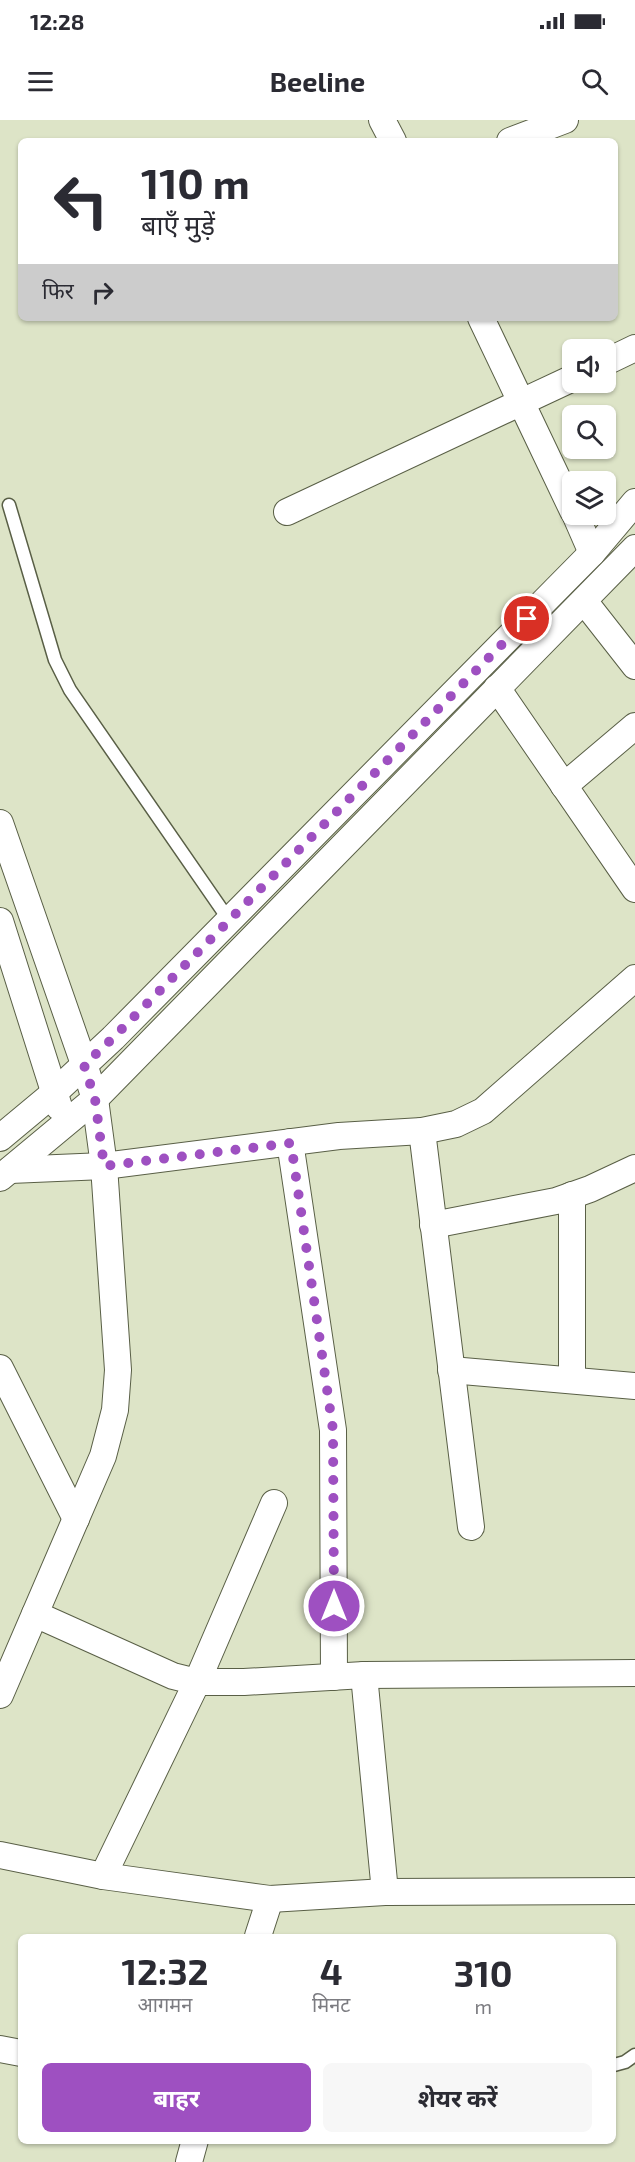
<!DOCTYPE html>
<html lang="hi">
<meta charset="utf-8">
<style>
body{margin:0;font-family:"Exo 2","Noto Sans Devanagari",sans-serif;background:#f7f7f7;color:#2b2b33;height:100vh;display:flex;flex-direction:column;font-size:22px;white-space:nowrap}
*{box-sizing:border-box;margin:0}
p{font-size:20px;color:#7c7c81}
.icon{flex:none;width:33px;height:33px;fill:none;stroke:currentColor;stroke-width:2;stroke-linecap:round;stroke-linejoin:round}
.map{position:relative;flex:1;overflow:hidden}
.sheet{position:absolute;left:18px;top:1814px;width:598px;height:210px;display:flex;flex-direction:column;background:#fff;border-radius:9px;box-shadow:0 2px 4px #0004}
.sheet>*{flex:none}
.hud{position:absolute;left:18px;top:18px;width:600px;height:183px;border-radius:9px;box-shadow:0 2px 4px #0004;background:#fff;color:#2b2b33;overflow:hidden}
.buttons{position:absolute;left:562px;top:219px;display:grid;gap:12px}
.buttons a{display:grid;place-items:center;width:54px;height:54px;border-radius:9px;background:#fff;box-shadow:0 2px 4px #0004;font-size:30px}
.pin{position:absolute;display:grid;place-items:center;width:51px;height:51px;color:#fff;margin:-26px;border:3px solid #fff;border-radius:50%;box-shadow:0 2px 6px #0007}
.me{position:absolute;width:66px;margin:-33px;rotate:0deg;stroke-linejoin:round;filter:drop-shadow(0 0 4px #0008)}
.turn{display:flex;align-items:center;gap:21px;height:126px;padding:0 24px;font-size:27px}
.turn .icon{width:78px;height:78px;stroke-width:2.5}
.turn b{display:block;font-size:42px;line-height:51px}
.then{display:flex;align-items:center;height:57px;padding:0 24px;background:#0003;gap:12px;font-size:22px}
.eta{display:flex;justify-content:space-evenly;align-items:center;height:102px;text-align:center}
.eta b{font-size:36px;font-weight:700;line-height:42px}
.button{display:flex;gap:12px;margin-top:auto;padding:12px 24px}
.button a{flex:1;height:69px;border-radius:9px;background:#9e50c1;color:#fff;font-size:24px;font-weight:700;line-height:69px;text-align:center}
.button a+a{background:#f7f7f7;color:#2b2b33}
.status{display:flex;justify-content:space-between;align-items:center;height:42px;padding:0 30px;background:#fff;direction:ltr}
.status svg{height:16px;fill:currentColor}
header{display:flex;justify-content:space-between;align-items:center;height:78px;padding:0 24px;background:#fff;font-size:27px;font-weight:700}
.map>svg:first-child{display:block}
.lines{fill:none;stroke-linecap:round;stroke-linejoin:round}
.lane-casing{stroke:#595f46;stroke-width:15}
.street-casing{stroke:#595f46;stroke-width:28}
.lane{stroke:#fff;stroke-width:12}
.street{stroke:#fff;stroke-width:26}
.route{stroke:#9e50c1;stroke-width:10;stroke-dasharray:0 18}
</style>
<div class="status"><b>12:28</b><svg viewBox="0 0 49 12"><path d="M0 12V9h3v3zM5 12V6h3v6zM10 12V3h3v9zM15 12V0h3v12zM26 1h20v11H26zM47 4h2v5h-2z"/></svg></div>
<header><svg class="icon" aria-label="menu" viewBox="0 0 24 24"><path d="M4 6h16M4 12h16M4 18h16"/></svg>Beeline<svg class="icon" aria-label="search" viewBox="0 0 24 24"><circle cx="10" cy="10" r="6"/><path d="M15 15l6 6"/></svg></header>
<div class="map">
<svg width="635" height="2042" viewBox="0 0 635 2042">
<rect width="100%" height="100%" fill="#dde4c7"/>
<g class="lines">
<defs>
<g id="lane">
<path d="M9,385L55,540L70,570L229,800"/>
<path d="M614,1945L625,1942L635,1935"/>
</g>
<g id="street">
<path d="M382,0L393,21"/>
<path d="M510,21L565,0"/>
<path d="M481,198L573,391"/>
<path d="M606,242L635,228"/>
<path d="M287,392L573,258"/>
<path d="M575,394L592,433"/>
<path d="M584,481L635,546"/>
<path d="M497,568L635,769"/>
<path d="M564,666L635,606"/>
<path d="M0,703L84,944L95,979L104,1046L118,1250L115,1290L103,1336L0,1575"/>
<path d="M0,801L59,987"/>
<path d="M422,1011L471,1407"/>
<path d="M0,1018L54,973L113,918L592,433L635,382"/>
<path d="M290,1022L333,1310L334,1557"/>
<path d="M10,1050L104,1046L339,1016L422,1011L456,1004L483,991L635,858"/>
<path d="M0,1058L95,979L635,428"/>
<path d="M572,1075V1260"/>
<path d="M433,1105L556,1081L590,1069L635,1048"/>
<path d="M0,1248L76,1399"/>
<path d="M451,1250L635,1266"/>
<path d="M35,1494L173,1556L197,1562H244L364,1555L635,1553"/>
<path d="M364,1555L385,1772"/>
<path d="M0,1735L103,1756L270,1779L385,1772L635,1771"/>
<path d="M103,1756L197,1562L274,1383"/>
<path d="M258,1816L270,1779"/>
<path d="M0,1929L21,1933"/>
<path d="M189,2042L195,2020"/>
</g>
</defs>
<!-- lane casing -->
<use href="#lane" class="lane-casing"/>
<!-- street casing -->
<use href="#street" class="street-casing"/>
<!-- lane -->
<use href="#lane" class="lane"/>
<!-- street -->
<use href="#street" class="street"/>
</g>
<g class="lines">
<!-- route -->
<path class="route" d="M334,1486L333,1310L291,1023L104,1046L95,979L84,945L113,918L527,499"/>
</g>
</svg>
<div class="buttons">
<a><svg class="icon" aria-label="sound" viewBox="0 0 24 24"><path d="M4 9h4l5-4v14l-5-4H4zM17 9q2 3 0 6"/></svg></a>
<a><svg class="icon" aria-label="search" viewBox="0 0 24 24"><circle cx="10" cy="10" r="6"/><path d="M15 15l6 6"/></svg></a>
<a><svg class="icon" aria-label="layers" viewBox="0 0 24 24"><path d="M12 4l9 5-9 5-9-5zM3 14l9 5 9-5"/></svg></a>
</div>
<div class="pin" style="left:527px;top:499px;background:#d93025"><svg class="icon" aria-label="arrive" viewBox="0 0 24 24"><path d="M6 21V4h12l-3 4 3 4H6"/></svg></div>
<svg class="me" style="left:334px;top:1486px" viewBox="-20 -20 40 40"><circle r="17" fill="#9e50c1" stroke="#fff" stroke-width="3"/><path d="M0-11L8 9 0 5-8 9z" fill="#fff"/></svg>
<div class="hud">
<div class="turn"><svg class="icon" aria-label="left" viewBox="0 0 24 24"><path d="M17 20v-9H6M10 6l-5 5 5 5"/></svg><div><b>110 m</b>बाएँ मुड़ें</div></div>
<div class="then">फिर<svg class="icon" aria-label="right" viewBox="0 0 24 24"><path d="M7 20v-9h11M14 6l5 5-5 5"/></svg></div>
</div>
<section class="sheet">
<div class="eta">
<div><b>12:32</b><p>आगमन</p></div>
<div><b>4</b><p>मिनट</p></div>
<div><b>310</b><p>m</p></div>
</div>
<div class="button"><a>बाहर</a><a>शेयर करें</a></div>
</section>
</div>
